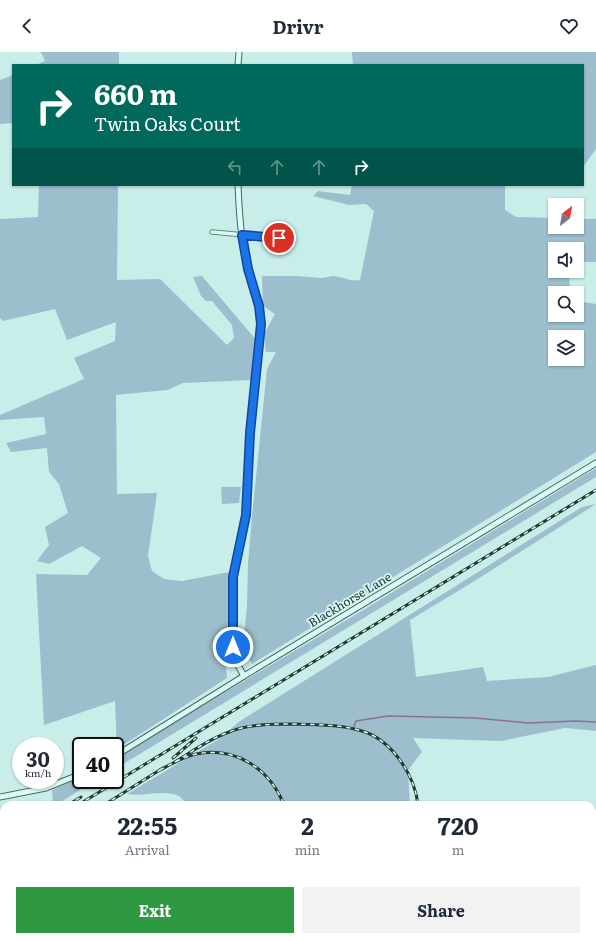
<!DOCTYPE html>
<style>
body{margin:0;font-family:Literata,serif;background:#f2f2f3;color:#1f2937;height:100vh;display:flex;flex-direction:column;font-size:15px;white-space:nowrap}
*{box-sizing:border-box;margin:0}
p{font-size:13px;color:#747a83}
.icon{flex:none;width:22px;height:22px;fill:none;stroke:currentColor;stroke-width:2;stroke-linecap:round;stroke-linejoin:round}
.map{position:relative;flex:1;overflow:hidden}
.details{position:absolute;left:0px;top:749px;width:596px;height:140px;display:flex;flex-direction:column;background:#fff;border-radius:12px 12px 0 0;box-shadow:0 1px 3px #0004}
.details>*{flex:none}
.banner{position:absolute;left:12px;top:12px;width:572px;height:122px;border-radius:0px;box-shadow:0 1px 3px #0004;background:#00695c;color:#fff;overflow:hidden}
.needle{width:26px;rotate:31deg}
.buttons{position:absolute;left:548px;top:146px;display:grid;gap:8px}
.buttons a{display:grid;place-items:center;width:36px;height:36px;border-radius:0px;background:#fff;box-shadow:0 1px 3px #0004;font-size:20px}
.speed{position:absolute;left:12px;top:685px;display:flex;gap:8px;font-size:20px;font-weight:700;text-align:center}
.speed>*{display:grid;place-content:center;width:52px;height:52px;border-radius:50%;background:#fff;box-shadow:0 1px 3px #0004;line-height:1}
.speed small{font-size:10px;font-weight:400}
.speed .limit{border:2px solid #111;border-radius:6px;background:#fff;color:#111}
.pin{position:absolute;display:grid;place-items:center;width:34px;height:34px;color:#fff;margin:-17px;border:2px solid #fff;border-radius:50%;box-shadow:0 1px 4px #0007}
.me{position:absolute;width:44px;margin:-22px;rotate:0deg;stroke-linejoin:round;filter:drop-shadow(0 0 3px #0008)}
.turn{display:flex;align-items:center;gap:14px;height:84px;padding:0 16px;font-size:18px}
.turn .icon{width:52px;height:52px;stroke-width:2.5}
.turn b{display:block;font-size:28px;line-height:34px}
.lanes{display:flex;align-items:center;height:38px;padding:0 16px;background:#0003;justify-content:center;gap:20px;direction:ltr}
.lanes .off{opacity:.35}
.eta{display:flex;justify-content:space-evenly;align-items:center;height:68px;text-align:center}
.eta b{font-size:24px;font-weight:700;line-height:28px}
.action{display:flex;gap:8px;margin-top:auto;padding:8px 16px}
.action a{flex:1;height:46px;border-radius:0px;background:#2e9941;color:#fff;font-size:16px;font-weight:700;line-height:46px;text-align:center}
.action a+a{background:#f2f2f3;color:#1f2937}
header{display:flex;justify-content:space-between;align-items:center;height:52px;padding:0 16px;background:#fff;font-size:18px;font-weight:700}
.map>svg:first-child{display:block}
.green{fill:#9cbecd;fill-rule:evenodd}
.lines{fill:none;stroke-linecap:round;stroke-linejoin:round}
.stream{stroke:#8f7091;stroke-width:1.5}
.street-casing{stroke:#5e8b7e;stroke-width:5.5}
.secondary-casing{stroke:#416d5f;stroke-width:7}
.street{stroke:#dcf9f5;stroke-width:3.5}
.secondary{stroke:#dcf9f5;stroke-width:5}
.rail-casing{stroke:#213b32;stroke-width:3}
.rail{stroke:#d9f6f3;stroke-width:1.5;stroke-dasharray:4.5;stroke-linecap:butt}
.route-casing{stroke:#114b97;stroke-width:10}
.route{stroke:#1a73e8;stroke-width:7}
.labels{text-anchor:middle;stroke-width:3.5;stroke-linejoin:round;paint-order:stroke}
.street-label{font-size:12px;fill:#213b32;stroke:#d9f6f3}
</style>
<header><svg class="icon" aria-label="back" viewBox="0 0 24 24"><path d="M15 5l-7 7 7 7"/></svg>Drivr<svg class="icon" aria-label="heart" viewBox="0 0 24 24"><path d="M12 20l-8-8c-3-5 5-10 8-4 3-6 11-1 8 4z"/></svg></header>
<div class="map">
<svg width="596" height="889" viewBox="0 0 596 889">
<rect width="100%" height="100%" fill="#c9eeea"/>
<!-- green -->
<g class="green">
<path d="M41,0H119V13H36L45,9Z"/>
<path d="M352,0H596V97L583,115V13H353Z"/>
<path d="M13,23V71L0,72V28Z"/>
<path d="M39,133H118L117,228L160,227L227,293L234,286L232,273L212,249H206L201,244L193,225L202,224L256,288L251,328L183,331L167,338L116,343L117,442L157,441L148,504L152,519L164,527L182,529L229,520L227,608L226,617L227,626L117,697L115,649L44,673L36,522L87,523L101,506L82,494L49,512L37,509L49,493L45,475L68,461L59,432L49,420L47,396L11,400L6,391L46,382L44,365L0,368V363L84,327L74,306L115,289L116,270L67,288L55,257L3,269L0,266V167L38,165Z"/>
<path d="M352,133H505V158L516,165L555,166V175H577V167H596V210H577V197H555V219H569L570,241H555V263H577V249L596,252V400L252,612L243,595L247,553L248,512L252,464L267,317L276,300H266L264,282L275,262L263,254L262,224H296L321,226C326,226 330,224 334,224C343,225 351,230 360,228L374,159L366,152L349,153L313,144L318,139L350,143ZM555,285H577V307H555Z"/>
<path d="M596,416V425L115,717V707L138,692L355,563Z"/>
<path d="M221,435H241L239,451L222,452Z"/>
<path d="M596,452L473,530L410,568L416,625L483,615L487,629L548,625L596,613V679L565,676L501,689L413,686L422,700L408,718L410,753H403L399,751L341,749L330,753H244L241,751H231L228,753H186V751C184,749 181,745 179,744C165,737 142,745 127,742L219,687L240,669L582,455Z"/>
<path d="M81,725V728H96L56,753H53L52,738Z"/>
</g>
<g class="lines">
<!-- stream -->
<path class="stream" d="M353,677L356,669L388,664L475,666L528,671L575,669L596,670"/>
<defs>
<path id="street" d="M212,180L279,186"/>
<g id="secondary">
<path d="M238,13L239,0"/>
<path d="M238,133C239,160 241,189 247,216C251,233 259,249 261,267L250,381L245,463L233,525V601L235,608L244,624"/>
<path d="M115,704L244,624L596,411"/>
<path d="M0,745L46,736L81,722"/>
</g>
</defs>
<!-- street casing -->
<use href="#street" class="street-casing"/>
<!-- secondary casing -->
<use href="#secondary" class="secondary-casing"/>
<!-- street -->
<use href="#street" class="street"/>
<!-- secondary -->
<use href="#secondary" class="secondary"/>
<defs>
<g id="rail">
<path d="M173,706L196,686"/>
<path d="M175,710C193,699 209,687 229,680C249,672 273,672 295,672C318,673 342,672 365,680C393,690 415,724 418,753"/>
<path d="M160,718C171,712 183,705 196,702C236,694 270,717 284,753"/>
<path d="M68,753L81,745"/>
<path d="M78,753L596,438"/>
<path d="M104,753L163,716"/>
<path d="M0,794L4,792"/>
<path d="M0,803L4,800"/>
<path d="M419,885V889"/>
<path d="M411,889V885"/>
</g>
</defs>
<!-- rail casing -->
<use href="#rail" class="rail-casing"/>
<!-- rail -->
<use href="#rail" class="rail"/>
</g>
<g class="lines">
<defs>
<path id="route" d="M233,595V525L246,463L250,381L261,272L259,254L248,217L242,183L279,186"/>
</defs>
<!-- route casing -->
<use href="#route" class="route-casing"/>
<!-- route -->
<use href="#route" class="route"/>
</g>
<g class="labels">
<!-- street labels -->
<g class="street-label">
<text transform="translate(350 548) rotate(-31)" y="4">Blackhorse Lane</text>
</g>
</g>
</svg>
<div class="buttons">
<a><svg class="needle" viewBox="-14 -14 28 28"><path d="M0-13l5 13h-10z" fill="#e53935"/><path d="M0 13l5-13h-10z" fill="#747a83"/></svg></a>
<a><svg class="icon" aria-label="sound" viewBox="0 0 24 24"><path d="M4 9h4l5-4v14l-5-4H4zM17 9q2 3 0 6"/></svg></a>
<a><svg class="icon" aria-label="search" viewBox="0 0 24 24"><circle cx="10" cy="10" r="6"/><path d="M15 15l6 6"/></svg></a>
<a><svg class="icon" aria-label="layers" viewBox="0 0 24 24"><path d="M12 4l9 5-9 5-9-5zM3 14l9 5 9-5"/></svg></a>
</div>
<div class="speed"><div>30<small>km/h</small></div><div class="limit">40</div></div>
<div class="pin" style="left:279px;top:186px;background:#d93025"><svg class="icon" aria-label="arrive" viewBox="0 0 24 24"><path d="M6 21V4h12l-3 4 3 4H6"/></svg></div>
<svg class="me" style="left:233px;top:595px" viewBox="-20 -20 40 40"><circle r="17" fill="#1a73e8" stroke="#fff" stroke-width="3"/><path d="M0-11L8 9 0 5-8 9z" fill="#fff"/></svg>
<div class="banner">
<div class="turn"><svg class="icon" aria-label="right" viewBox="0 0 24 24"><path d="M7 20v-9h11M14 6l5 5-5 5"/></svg><div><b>660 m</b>Twin Oaks Court</div></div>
<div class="lanes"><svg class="icon off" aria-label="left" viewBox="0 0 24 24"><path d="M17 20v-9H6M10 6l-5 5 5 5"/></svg><svg class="icon off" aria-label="ahead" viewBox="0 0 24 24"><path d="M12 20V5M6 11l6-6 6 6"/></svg><svg class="icon off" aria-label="ahead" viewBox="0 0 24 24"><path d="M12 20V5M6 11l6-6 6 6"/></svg><svg class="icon" aria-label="right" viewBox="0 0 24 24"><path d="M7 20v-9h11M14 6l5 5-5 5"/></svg></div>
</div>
<section class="details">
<div class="eta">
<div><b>22:55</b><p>Arrival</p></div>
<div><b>2</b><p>min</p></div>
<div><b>720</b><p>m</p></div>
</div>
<div class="action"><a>Exit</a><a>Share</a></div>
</section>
</div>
